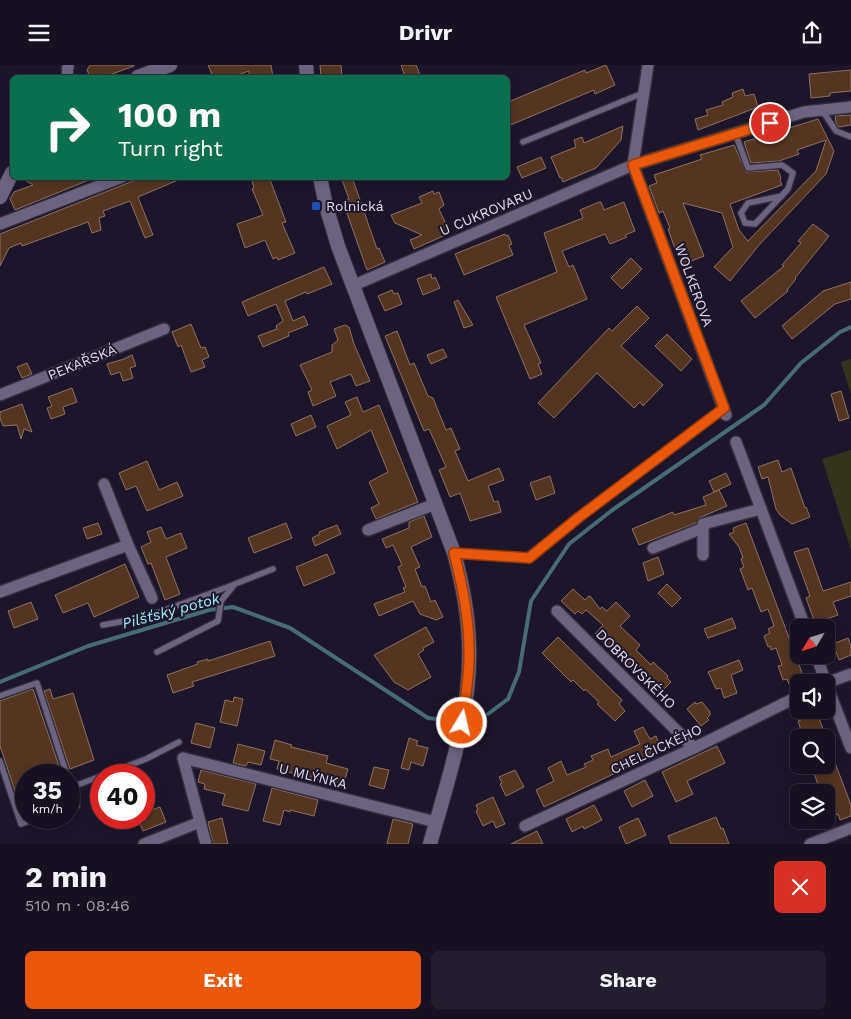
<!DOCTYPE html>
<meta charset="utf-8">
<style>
body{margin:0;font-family:"Work Sans",sans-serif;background:#231e2d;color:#f1f3f6;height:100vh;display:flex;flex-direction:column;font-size:19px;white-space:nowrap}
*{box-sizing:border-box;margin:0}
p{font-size:16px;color:#9e9da5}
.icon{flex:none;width:28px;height:28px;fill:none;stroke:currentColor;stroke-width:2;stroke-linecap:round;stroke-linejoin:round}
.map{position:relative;height:779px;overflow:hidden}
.sheet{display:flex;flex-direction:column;background:#161020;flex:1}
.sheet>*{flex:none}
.guide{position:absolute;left:10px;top:10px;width:500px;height:105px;border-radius:8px;box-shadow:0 2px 8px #0003,0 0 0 1px #35303e;background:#0b6e4f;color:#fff;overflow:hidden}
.needle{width:32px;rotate:232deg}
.fabs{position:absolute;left:790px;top:554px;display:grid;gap:10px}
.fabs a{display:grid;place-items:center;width:45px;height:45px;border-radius:8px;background:#161020;box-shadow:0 2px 8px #0003,0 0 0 1px #35303e;font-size:25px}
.speed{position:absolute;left:15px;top:699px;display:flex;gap:10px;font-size:25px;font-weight:700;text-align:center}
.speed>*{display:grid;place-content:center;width:65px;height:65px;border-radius:50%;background:#161020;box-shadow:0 2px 8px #0003,0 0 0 1px #35303e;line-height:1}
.speed small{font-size:12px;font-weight:400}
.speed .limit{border:8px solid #d22;background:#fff;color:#111}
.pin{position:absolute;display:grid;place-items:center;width:42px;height:42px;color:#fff;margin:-21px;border:2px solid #fff;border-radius:50%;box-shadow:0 1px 5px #0007}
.me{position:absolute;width:55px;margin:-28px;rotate:9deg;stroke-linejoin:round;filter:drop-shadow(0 0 4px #0008)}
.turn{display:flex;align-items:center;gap:18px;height:105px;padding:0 25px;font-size:22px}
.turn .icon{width:65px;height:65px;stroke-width:2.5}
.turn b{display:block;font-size:35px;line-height:42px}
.round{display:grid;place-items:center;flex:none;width:52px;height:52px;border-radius:8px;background:#231e2d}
.head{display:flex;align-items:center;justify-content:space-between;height:85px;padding:0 25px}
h1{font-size:30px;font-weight:700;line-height:38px}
.primary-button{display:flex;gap:10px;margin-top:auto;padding:10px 25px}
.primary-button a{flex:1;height:58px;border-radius:8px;background:#ea580c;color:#fff;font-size:20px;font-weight:700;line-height:58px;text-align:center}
.primary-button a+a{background:#231e2d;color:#f1f3f6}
header{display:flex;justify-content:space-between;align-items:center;height:65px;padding:0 25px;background:#161020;font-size:22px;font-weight:700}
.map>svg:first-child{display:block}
.green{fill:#33341e}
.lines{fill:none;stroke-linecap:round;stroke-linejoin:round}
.stream{stroke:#476c74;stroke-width:4}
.building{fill:#533522;stroke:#8c7161}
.service-casing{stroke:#332e3e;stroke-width:8}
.minor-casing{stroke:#332e3e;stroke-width:14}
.tertiary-casing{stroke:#332e3e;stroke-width:16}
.service{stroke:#6c647e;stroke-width:5.5}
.minor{stroke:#6c647e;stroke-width:11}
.tertiary{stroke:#6c647e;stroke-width:14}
.route-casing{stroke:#983908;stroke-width:12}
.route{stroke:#ea580c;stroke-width:9}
.transit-dot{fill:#1a4fb4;stroke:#1d162b;stroke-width:2}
.labels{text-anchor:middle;stroke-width:4;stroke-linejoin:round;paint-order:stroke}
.poi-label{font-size:14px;fill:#e0dceb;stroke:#1d162b;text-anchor:start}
.street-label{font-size:14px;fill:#e0dceb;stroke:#1d162b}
.water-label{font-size:15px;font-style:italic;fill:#9cf1fb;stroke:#1d162b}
</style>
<header><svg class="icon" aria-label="menu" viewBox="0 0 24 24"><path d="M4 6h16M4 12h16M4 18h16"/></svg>Drivr<svg class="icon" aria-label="share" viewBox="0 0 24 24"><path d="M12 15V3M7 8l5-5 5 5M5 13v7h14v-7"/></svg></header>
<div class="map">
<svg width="851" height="779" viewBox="0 0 851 779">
<rect width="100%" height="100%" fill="#1d162b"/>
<!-- green -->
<g class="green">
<path d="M851,294V330L841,297Z"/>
<path d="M851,385V485L822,394Z"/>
</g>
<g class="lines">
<!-- stream -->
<g class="stream">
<path d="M0,617L88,581L209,545L233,542L290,563L428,653L445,655"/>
<path d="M488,649L508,634L519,607L531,536L569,479L611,446L764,340L801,298L840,267L851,262"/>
</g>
</g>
<!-- building -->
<g class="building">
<path d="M90,0H134V1L104,12H90L87,5Z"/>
<path d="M208,0H271L273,12H249V6L232,12H213Z"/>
<path d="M320,0H341L342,12H321Z"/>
<path d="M401,0H416L420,10L413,12H405Z"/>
<path d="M606,0L615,20L595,29L594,25L508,61V37L585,5L586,8Z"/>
<path d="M851,5V26L830,28V31L811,33L809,9Z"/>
<path d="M743,24L745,31L754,29L758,42L698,65L695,54L708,50L706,45L723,40L722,37L733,32L732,28Z"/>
<path d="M851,50V60L839,62L836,58L835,51Z"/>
<path d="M818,54L834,86L826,109L759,180L730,216L714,202L733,182L722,148L683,138L704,191L684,199L678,183L675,184L668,164L670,163L663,146L659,148L649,121L657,118L654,110L702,94L700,90L734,80L746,107L778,105L781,113L780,115L782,120L730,139L739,165L748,176L816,106L826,75L797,85L799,89L779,96L751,98L744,77Z"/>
<path d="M623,61L621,75L596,103L563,117L561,112L560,113L551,92L576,82L574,75L582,72L584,78Z"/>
<path d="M541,92L546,103L522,113L517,102Z"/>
<path d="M20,112H94V113L15,145L10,134L14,127L33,120Z"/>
<path d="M143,112L183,113L138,132L153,170L145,173L130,136L103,146L105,151L99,153L101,165L92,168L88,157L22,181L21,178L9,183L0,201V169Z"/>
<path d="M261,112H269L286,157L282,158L295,188L278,195L277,192L273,194L265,175L245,183L237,159L263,150L252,124L254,123L252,116Z"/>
<path d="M341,112H352L377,184L379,183L385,197L367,205L343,137L349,134Z"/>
<path d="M433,126L434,129L439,127L444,140L439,144L450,168L414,184L410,175L422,170L395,158L391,150L422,138L419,132Z"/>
<path d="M599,137H601L604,145L624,137L635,166L625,170L627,172L610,179L605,169L562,186L569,202L573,200L587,234L524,260L541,298L538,299L542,309L530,314L496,232L557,207L544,168L583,153L580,145Z"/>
<path d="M813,159L829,171L795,213L796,214L787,225L788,226L755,253L741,236L784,201L782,200L801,178L798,176Z"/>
<path d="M505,169L506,171L508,170L512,179L509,180L513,190L464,210L455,189Z"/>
<path d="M631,193L642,204L622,224L611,213Z"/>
<path d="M324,202L332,219L307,229L306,227L285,236L293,256L304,251L308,260L288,268L289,271L263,282L258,271L277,264L276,261L283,256L276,239L248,251L242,237Z"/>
<path d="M431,209L432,214L435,212L440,223L423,230L417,214Z"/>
<path d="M851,217V234L835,239L792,274L782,261L823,226Z"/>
<path d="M392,225L394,229L398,228L402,239L385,246L378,231Z"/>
<path d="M458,235L473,260L464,263L454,237Z"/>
<path d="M637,241L649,253L621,281L663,320L643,341L640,337L634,343L597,308L554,353L538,338L609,263L612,266Z"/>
<path d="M191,259L201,283L205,282L209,292L202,295L205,302L191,307L181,280L178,282L172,267Z"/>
<path d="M345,260L349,262L354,279L370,316L356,321L351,309L330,317L336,331L313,341L308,327L312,325L300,300L332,287V280L338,275L334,264Z"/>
<path d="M397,266L410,300L414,298L428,331L433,333L446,365L451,363L460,384L455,386L468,416L499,403L504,415L488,421L494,437L498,436L501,447L470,456L460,428L450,432L439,405L446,402L429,364L424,366L385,271Z"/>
<path d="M667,269L692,294L681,306L655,281Z"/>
<path d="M443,284L447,292L431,299L427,290Z"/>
<path d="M132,290L136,301L130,303L133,313L123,316L120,307L111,310L107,299L124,294Z"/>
<path d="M27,298L32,309L22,313L17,302Z"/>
<path d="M72,323L77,337L63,342L65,349L51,354L47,343L52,341L48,332Z"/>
<path d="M841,326L849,353L839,356L831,329Z"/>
<path d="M357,332L363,347L379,340L418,437L376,454L371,443L379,439L369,417L388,407L371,365L337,384L327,361L351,350L345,337Z"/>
<path d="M22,339L32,367L24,364L21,374L17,360L3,361L0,353V347Z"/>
<path d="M311,350L316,362L296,371L291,359Z"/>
<path d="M778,395L782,407L791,403L805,443L806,442L810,452L792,459L780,450L776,444L768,412L762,414L758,402Z"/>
<path d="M147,396L159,425L177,417L183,431L147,446L136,421L126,425L119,408Z"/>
<path d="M726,408L731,419L714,427L709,416Z"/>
<path d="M550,411L555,428L536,435L530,418Z"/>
<path d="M719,425L727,441L699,453L696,458L639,480L632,464L673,447L674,450L706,440L703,432Z"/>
<path d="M424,451L432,472L411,482L420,502L415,504L422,522L425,521L431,537L435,535L443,552L436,555L420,549L413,536L379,551L374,539L405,527L403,523L406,522L398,502L402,500L393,480L386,483L382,474L409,463V457Z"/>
<path d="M98,458L102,469L87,474L83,463Z"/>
<path d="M286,458L292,473L254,488L248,473Z"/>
<path d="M746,458L804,613L789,619L787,614L783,615L778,601L782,600L776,583L771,585L770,581L768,582L764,571L770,568L768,564L774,561L768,544L761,547L752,523L748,525L740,504L744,502L741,494L743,493L739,482L729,469L734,467L733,463Z"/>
<path d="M337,460L341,469L315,481L312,473L320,469L319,467Z"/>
<path d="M161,462L166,474L181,468L187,483L166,492L180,529L165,535L151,498L148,499L141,482L151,477L147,467Z"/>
<path d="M808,483L823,526L851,517V531L833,537L838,550L815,558L806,533L810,531L794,487Z"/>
<path d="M327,489L335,508L304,521L296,502Z"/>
<path d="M658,492L664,509L648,516L643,498Z"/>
<path d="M125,499L139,532L94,552L88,538L63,548L55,530Z"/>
<path d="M667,519L681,533L672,542L658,528Z"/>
<path d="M573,524L585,535L589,531L591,532L600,544L602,542L607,546L616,537L630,551L620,561L640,580L636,585L651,600L653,597L668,611L667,613L671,617L658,630L595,569L603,560L586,545L582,549L578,546L575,549L561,536Z"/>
<path d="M31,537L38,554L14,563L8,546Z"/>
<path d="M732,553L736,563L708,573L704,564Z"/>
<path d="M426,562L434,577L423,583L424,585L418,589L431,612L408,625L394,617L374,590Z"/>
<path d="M558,572L622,635L619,639L625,646L615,656L597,639L599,637L585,624L584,626L573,615L571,617L542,588Z"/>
<path d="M848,573L851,581V590L839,595L833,579Z"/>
<path d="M270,576L275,591L192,617L194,621L173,628L167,610L198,599L197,597L208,594V596Z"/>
<path d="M739,595L743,605L731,610L737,628L724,633L721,623L716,624L708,607Z"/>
<path d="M33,624L62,710H26V752L24,753L0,681V636Z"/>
<path d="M50,624L53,634L73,628L94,695L70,704L44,626Z"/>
<path d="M234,632L243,634L237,661L220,657L225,635L233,637Z"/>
<path d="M695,637L696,639L702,637L710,647V650L707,653L709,655L701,661L687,644Z"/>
<path d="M797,645H816L826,672H803L798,656L801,655Z"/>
<path d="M196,658L215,663L210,683L191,678Z"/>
<path d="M643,662L650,674L656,671L662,686L544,742L536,725L554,716L548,703L561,696L567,710L586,702L584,699L593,695L591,691L608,684L611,692L640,679L634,666Z"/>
<path d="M409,673L418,676L416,680L428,683L423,701L411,697L409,705L401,703Z"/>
<path d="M826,674L851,740V751L840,755L838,749L826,754V741L830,740L824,721L819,723L812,702L818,700H826Z"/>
<path d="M275,675L292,680L291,682L328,691L326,698L348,704L343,721L277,704L279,696L270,694Z"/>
<path d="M238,679L265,686L261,700L248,697L246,701L233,698Z"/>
<path d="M717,681L725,698L687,716L693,729L676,737L662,707Z"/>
<path d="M374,702L389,705L384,724L369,720Z"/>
<path d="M201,705L256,719L248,746L222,740L225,729L204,724L205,719L198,717Z"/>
<path d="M515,705L524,722L506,731L500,719L502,718L499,712Z"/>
<path d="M645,715L653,731L632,742L624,726Z"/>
<path d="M272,723L318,735L314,751L290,745V747L284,745L280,760L263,756Z"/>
<path d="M493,732L505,759L496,763L493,756L483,761L476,746L478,745L476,740Z"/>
<path d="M594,740L602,755L584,764L583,761L572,767L566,754Z"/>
<path d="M160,742L166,757L143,766L137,752H144V748Z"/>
<path d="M716,752L721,764L723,763L729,779H671L668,771Z"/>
<path d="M222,753L228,779H213L208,757Z"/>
<path d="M638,753L646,770L626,779L619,762Z"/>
<path d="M393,754L413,759L408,779H387Z"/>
<path d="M537,766L543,779H511Z"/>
</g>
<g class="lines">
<defs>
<g id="service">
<path d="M822,45L836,66L851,72"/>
<path d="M735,68L748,103L782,100L793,108L788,124L755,159L745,158L741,148L748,138L782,131"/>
<path d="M523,77L643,28"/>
<path d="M454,488L529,493L578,453L723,344"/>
<path d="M103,560L146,552L233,520"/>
<path d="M157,587L218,556L221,536L235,519L273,504"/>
<path d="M0,631L37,618L67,710"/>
<path d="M0,696L21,759L40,752"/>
<path d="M104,710L146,694L179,677"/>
<path d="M69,743L77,741L72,722L101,711"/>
</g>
<g id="minor">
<path d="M648,0L633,100L726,350"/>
<path d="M67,12L68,0"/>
<path d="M0,159L122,112"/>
<path d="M352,221L633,100L804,47L851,42"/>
<path d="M0,330L164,264"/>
<path d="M736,377L805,562"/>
<path d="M368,465L435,439"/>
<path d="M128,480L152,533"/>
<path d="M653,483L703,463"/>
<path d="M703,490V459L761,444"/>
<path d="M0,527L128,480L104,419"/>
<path d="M557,546L694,683"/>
<path d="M816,590L826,618"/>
<path d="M826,618L851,683"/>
<path d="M826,618L851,609"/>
<path d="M525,761L694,683L799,631"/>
<path d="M144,779L200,757"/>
<path d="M206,779L183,693L436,757"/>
<path d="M810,779L851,763"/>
</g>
<g id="tertiary">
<path d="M306,0L307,12"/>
<path d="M138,12L170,0"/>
<path d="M320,112L326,141L338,181L454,488C462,517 468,547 469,578C472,646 448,714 430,779"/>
<path d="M0,132L12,108"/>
</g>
</defs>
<!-- service casing -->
<use href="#service" class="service-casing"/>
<!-- minor casing -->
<use href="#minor" class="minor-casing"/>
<!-- tertiary casing -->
<use href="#tertiary" class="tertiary-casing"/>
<!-- service -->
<use href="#service" class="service"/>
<!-- minor -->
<use href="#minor" class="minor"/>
<!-- tertiary -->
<use href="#tertiary" class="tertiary"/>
</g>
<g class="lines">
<defs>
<path id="route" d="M462,658C465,636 469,614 469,592C470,556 463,522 454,488L529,493L578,453L724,343L633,100L770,58"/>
</defs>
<!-- route casing -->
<use href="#route" class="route-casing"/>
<!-- route -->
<use href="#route" class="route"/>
</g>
<!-- markers -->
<rect class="transit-dot" x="311" y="136" width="10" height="10" rx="2.5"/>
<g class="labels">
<!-- poi labels -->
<g class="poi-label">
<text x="326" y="146">Rolnická</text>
</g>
<!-- street labels -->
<g class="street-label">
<text transform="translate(486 147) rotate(-23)" y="5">U CUKROVARU</text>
<text transform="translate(694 220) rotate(70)" y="5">WOLKEROVA</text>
<text transform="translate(82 297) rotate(-22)" y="5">PEKAŘSKÁ</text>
<text transform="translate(636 604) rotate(45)" y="5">DOBROVSKÉHO</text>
<text transform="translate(656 684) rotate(-25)" y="5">CHELČICKÉHO</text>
<text transform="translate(313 711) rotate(14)" y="5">U MLÝNKA</text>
</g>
<!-- water labels -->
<g class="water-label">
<text transform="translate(171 546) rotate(-15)" y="5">Pilšťský potok</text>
</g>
</g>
</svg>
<div class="fabs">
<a><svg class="needle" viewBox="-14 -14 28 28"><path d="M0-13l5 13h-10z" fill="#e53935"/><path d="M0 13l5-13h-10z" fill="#9e9da5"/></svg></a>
<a><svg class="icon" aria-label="sound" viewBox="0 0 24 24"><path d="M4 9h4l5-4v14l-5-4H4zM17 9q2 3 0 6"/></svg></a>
<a><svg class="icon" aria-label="search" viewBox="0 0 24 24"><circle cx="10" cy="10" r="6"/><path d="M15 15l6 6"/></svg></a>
<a><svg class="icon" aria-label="layers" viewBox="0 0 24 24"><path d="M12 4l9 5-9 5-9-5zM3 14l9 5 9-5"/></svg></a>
</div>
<div class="speed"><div>35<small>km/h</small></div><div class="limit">40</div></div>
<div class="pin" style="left:770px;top:58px;background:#d93025"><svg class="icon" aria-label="arrive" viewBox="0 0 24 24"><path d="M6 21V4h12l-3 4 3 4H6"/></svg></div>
<svg class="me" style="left:462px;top:658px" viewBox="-20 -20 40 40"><circle r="17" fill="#ea580c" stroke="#fff" stroke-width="3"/><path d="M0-11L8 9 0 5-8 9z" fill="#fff"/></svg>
<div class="guide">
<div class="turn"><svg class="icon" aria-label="right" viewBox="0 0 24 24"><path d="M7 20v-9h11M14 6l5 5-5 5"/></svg><div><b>100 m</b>Turn right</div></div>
</div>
</div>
<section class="sheet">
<div class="head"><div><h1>2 min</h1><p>510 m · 08:46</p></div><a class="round" style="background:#d93025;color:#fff"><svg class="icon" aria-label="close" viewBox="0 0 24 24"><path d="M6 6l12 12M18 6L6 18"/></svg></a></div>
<div class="primary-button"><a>Exit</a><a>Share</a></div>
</section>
